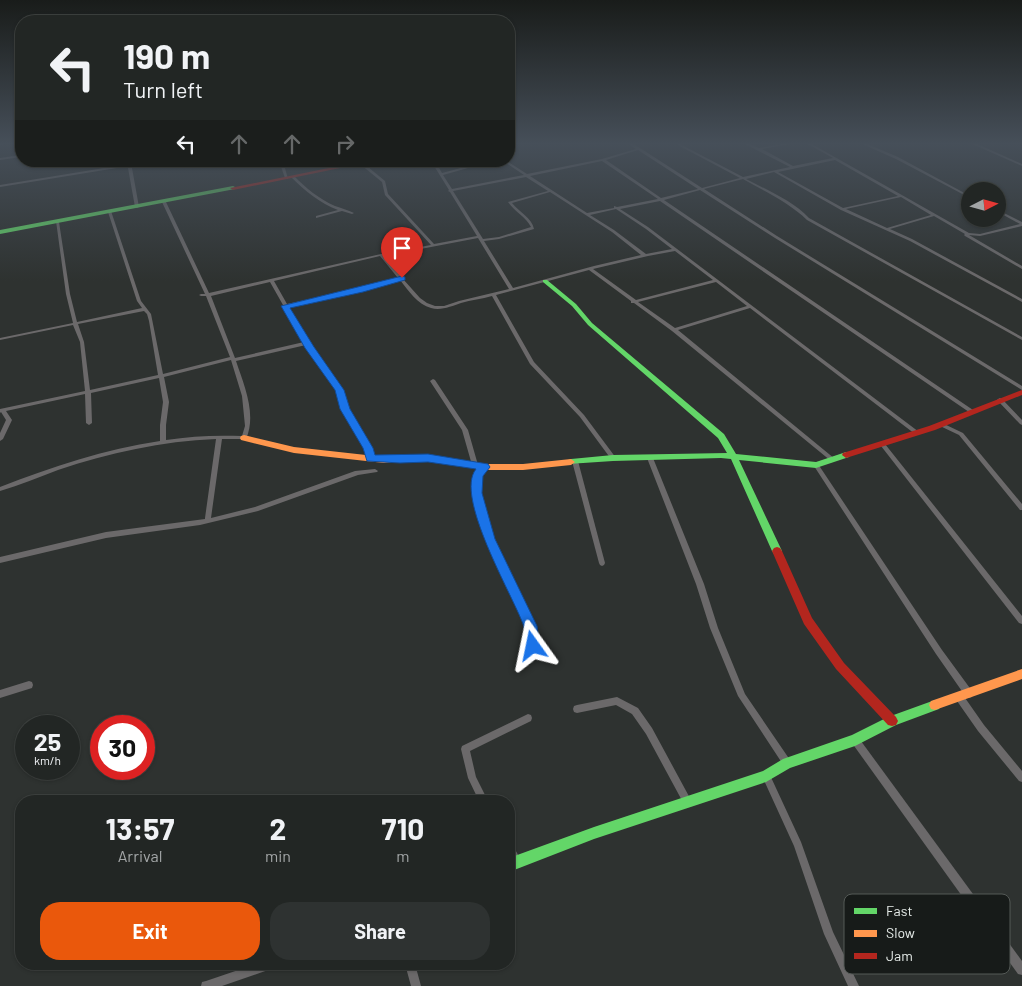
<!DOCTYPE html>
<style>
body{margin:0;font-family:Barlow,sans-serif;background:#2e3231;color:#f1f3f6;height:100vh;display:flex;flex-direction:column;font-size:19px;white-space:nowrap}
*{box-sizing:border-box;margin:0}
p{font-size:16px;color:#a2a5a6}
.icon{flex:none;width:28px;height:28px;fill:none;stroke:currentColor;stroke-width:2;stroke-linecap:round;stroke-linejoin:round}
.map{position:relative;flex:1;overflow:hidden}
.drawer{position:absolute;left:15px;top:795px;width:500px;height:175px;display:flex;flex-direction:column;background:#222624;border-radius:20px;box-shadow:0 1px 4px #0004,0 0 0 1px #3f4341}
.drawer>*{flex:none}
.guide{position:absolute;left:15px;top:15px;width:500px;height:152px;border-radius:20px;box-shadow:0 1px 4px #0004,0 0 0 1px #3f4341;background:#222624;color:#f1f3f6;overflow:hidden}
.needle{width:32px;rotate:84deg}
.tools{position:absolute;left:961px;top:182px;display:grid;gap:10px}
.tools a{display:grid;place-items:center;width:45px;height:45px;border-radius:50%;background:#222624;box-shadow:0 1px 4px #0004,0 0 0 1px #3f4341;font-size:25px}
.speed{position:absolute;left:15px;top:715px;display:flex;gap:10px;font-size:25px;font-weight:700;text-align:center}
.speed>*{display:grid;place-content:center;width:65px;height:65px;border-radius:50%;background:#222624;box-shadow:0 1px 4px #0004,0 0 0 1px #3f4341;line-height:1}
.speed small{font-size:12px;font-weight:400}
.speed .limit{border:8px solid #d22;background:#fff;color:#111}
.pin{position:absolute;display:grid;place-items:center;width:42px;height:42px;color:#fff;margin:-51px -21px;border-radius:50% 50% 50% 0;rotate:-45deg;box-shadow:0 0 5px #0007}
.pin .icon{rotate:45deg}
.me{position:absolute;width:55px;margin:-28px;rotate:348deg;stroke-linejoin:round;filter:drop-shadow(0 0 4px #0008)}
.turn{display:flex;align-items:center;gap:18px;height:105px;padding:0 25px;font-size:22px}
.turn .icon{width:65px;height:65px;stroke-width:2.5}
.turn b{display:block;font-size:35px;line-height:42px}
.lanes{display:flex;align-items:center;height:48px;padding:0 25px;background:#0003;justify-content:center;gap:25px;direction:ltr}
.lanes .off{opacity:.35}
.eta{display:flex;justify-content:space-evenly;align-items:center;height:85px;text-align:center}
.eta b{font-size:30px;font-weight:700;line-height:35px}
.action{display:flex;gap:10px;margin-top:auto;padding:10px 25px}
.action a{flex:1;height:58px;border-radius:20px;background:#ea580c;color:#fff;font-size:20px;font-weight:700;line-height:58px;text-align:center}
.action a+a{background:#2e3231;color:#f1f3f6}
.map>svg:first-child{display:block}
.lines{fill:none;stroke-linecap:round;stroke-linejoin:round}
.street{fill:#6b696a;fill-rule:evenodd}
.fast{fill:#63d668;fill-rule:evenodd}
.slow{fill:#ff974d;fill-rule:evenodd}
.jam{fill:#b3261e;fill-rule:evenodd}
.route{fill:#1a73e8;stroke:#114b97}
.key{fill:#171b19;stroke:#555a57;stroke-width:1}
.key-label{font-size:14px;fill:#e6ece9}
</style>
<div class="map">
<svg width="1022" height="986" viewBox="0 0 1022 986">
<rect width="100%" height="100%" fill="#2e3230"/>
<g class="lines">
<!-- street -->
<g class="street">
<path d="M0,143H8L0,145Z"/>
<path d="M627,143H631L640,148L702,188L740,178L674,143H678L743,177L790,167L743,143H748L759,148L788,143H795L762,149L793,166L833,158L806,143H810L969,233L980,234L1020,224L998,212V210L1022,222V226L980,236L969,235L1022,266V269L965,236L964,235L965,234L934,216L890,229L912,239L1022,299V302L910,241L841,210L774,172L746,179C767,190 793,201 809,218L1022,337V340L807,220C790,203 764,191 743,179L704,189L777,236L1022,386V390L775,238L700,190L664,200L973,410L974,411L973,412H969L660,201L620,209L648,227L919,432L920,433L919,434H915L750,308L678,330L835,459L836,460L835,461H831L672,331L634,303H631V301L589,270L496,295L534,362L584,415L616,458L613,460L611,459L580,417L530,364L492,296C482,299 471,300 461,303C452,306 441,311 431,308C418,305 408,290 400,280L363,290L289,307L312,348L342,390L348,409L360,431L371,448L374,458L373,459L371,460L368,458L365,448L354,432L342,409L336,390L306,345L236,361C244,385 257,414 246,439H222L211,518L255,507L355,471L375,469L378,471L377,472L358,475L258,511L200,525L106,538L0,563V557L106,532L205,519V518L216,439C162,441 109,453 58,470C39,477 20,485 0,491V487C52,467 105,449 160,441V425L163,402L159,378L91,393L92,423L89,425L86,423L85,394L6,411L12,420L3,439L0,441V433L6,420L1,412L0,413V409L85,391L80,342L73,325L0,340V338L73,323L66,294L56,221L59,222L70,294L77,322L142,308L137,301L108,212L111,211L141,301L151,314L163,374L230,357L206,296H201L199,295L201,294H205L162,202L163,201L166,202L209,293L381,254L431,245L385,195L382,182L360,164V162H362L385,181L388,194L434,244L477,236L450,192L448,191L449,190L431,161H435L442,173L487,161H493L443,175L452,189L524,175L503,161H507L527,174L602,159L636,149ZM638,150L698,189L661,198L606,160ZM835,160L898,196L843,208L778,172ZM602,161L658,199L617,207L614,206V208L587,213L530,176ZM526,177L548,191L508,202C515,212 526,217 531,227L499,237L483,239L453,191ZM550,192L612,232L641,255L594,266L513,288L484,241L499,239L534,229C532,218 519,212 512,203ZM901,197L931,215L887,228L846,209ZM616,209L646,229L672,249L646,254L614,230L590,215ZM478,238L509,289L459,301L444,306H435L427,303L420,298L403,279L404,277H402L384,256ZM675,251L713,280L636,300L593,269L648,256ZM380,256L398,278L362,288L287,304L274,281ZM270,282L283,305V306L285,307L304,342L235,358L211,296ZM716,282L747,306L675,328L638,302ZM144,311L147,314L149,321L158,375L90,390L84,342L78,324ZM231,360L242,396L245,426L242,436C216,435 191,436 166,440V425L169,402L164,377Z"/>
<path d="M860,143H865L898,157L970,196V198L896,159Z"/>
<path d="M970,143H975L1022,164V166Z"/>
<path d="M21,155V157L0,160V158Z"/>
<path d="M147,161H156L132,166V168L139,207L137,208L135,207L128,168L129,166L0,187V185Z"/>
<path d="M279,161H283L288,179L285,178Z"/>
<path d="M292,176H294C306,188 319,199 335,206C341,208 348,210 354,213L352,214L342,211L316,218V216L338,210C320,203 305,191 292,178Z"/>
<path d="M433,379L435,380L468,430L478,465L477,466L475,467L472,465L462,430L430,381Z"/>
<path d="M1000,398L1002,399L1022,420V425L1020,424L998,401L997,400L998,399Z"/>
<path d="M942,423L963,433L1022,504V510H1020L959,435L940,426L939,425Z"/>
<path d="M883,443L885,444L1022,616V624L1019,623L881,446L880,445L881,444Z"/>
<path d="M650,456L653,458L704,584L718,628L745,694L790,760L791,763L790,766L787,767L784,766L738,696L710,628L696,584L647,458Z"/>
<path d="M575,459L578,461L605,563L604,565L602,566L600,565L599,563L572,461Z"/>
<path d="M816,463L818,464L942,650L972,691L973,694L972,697L969,698L966,697L936,654L814,466L813,465Z"/>
<path d="M484,465L487,467L480,481V500L486,522L496,546L529,612L535,627L537,646L528,661L525,662L522,661L521,659C523,655 528,650 529,646C532,635 523,615 518,605C502,573 470,519 474,483C475,477 479,471 482,466Z"/>
<path d="M29,681L32,682L33,685L32,688L0,698V690Z"/>
<path d="M960,694L963,695L984,725L1022,771V782L1019,781L978,731L957,701L956,698L957,695Z"/>
<path d="M617,697L638,708L652,728L691,800L692,803L691,806L688,807L685,806L646,734L632,714L616,705L577,713L574,712L573,709L574,706L577,705Z"/>
<path d="M528,714L531,715L532,718L531,721L470,751L476,777L488,801H479L468,778L461,749L462,746Z"/>
<path d="M855,736L858,737L1022,961V975L1018,974L852,743L851,740L852,737Z"/>
<path d="M766,772L769,773L801,842L833,932L859,986H848L824,934L794,846L762,776L763,773Z"/>
<path d="M509,842L512,844L522,862L520,865L517,867C508,862 508,851 509,842Z"/>
<path d="M256,964H276L275,968L271,969L222,986H201L202,982L206,981Z"/>
<path d="M405,964H415L421,986H411Z"/>
</g>
<!-- fast -->
<g class="fast">
<path d="M233,186L235,187V189L0,234V230Z"/>
<path d="M543,280H547L576,304L592,323L724,434L736,454L816,462L846,452L849,453L850,455L849,457L816,468L739,460L782,551L780,554H774L772,551L731,459L721,458L613,461L568,464L567,462L568,460L571,459L613,455L727,453L718,438L588,325L572,306L543,282Z"/>
<path d="M935,700L939,701L941,705L939,709L896,725L855,746L790,768L766,782L594,839L509,872V858L594,827L763,771L783,759L852,735L888,717Z"/>
</g>
<!-- slow -->
<g class="slow">
<path d="M244,435L294,447L384,457L428,455L487,464H523L571,459L575,462L571,465L523,470H487L428,461L384,463L294,453L241,440L240,438L241,436Z"/>
<path d="M1022,669V679L935,710L931,709L929,705L931,701Z"/>
</g>
<!-- jam -->
<g class="jam">
<path d="M363,161H374L233,190L230,188Z"/>
<path d="M1022,390V395L935,430L846,458L842,455L843,453L929,426Z"/>
<path d="M777,547L780,548L782,551L812,618L844,663L896,717L898,721L896,725L892,726L888,725L836,669L804,624L772,551L774,548Z"/>
</g>
</g>
<!-- sky -->
<linearGradient id="sky" x2="0" y2="1"><stop stop-color="#191c1a"/><stop offset="0.51" stop-color="#464f59"/><stop offset="1" stop-color="#464f59" stop-opacity="0"/></linearGradient>
<rect width="1022" height="281" fill="url(#sky)"/>
<!-- route -->
<path class="route" d="M402,276L405,277V280L363,292L290,308L314,347L344,390L350,409L373,448L375,455L428,454L488,464L490,467L483,476L482,493L495,539L537,626L540,646L538,650L533,652L528,650C525,642 526,632 523,624C512,594 454,496 476,469L428,462L400,463L367,461L363,448L340,409L335,390L305,348L281,306Z"/>
<!-- legend -->
<rect x="844" y="894" width="166" height="80" rx="8" class="key"/>
<rect x="854" y="908" width="23" height="6" fill="#63d668"/>
<rect x="854" y="930" width="23" height="7" fill="#ff974d"/>
<rect x="854" y="953" width="23" height="6" fill="#b3261e"/>
<g class="key-label">
<text x="886" y="916">Fast</text>
<text x="886" y="938">Slow</text>
<text x="886" y="961">Jam</text>
</g>
</svg>
<div class="tools">
<a><svg class="needle" viewBox="-14 -14 28 28"><path d="M0-13l5 13h-10z" fill="#e53935"/><path d="M0 13l5-13h-10z" fill="#a2a5a6"/></svg></a>
</div>
<div class="speed"><div>25<small>km/h</small></div><div class="limit">30</div></div>
<div class="pin" style="left:402px;top:278px;background:#d93025"><svg class="icon" aria-label="arrive" viewBox="0 0 24 24"><path d="M6 21V4h12l-3 4 3 4H6"/></svg></div>
<svg class="me" style="left:533px;top:646px" viewBox="-20 -20 40 40"><path d="M0-17L14 15 0 8-14 15z" fill="#1a73e8" stroke="#fff" stroke-width="4"/></svg>
<div class="guide">
<div class="turn"><svg class="icon" aria-label="left" viewBox="0 0 24 24"><path d="M17 20v-9H6M10 6l-5 5 5 5"/></svg><div><b>190 m</b>Turn left</div></div>
<div class="lanes"><svg class="icon" aria-label="left" viewBox="0 0 24 24"><path d="M17 20v-9H6M10 6l-5 5 5 5"/></svg><svg class="icon off" aria-label="ahead" viewBox="0 0 24 24"><path d="M12 20V5M6 11l6-6 6 6"/></svg><svg class="icon off" aria-label="ahead" viewBox="0 0 24 24"><path d="M12 20V5M6 11l6-6 6 6"/></svg><svg class="icon off" aria-label="right" viewBox="0 0 24 24"><path d="M7 20v-9h11M14 6l5 5-5 5"/></svg></div>
</div>
<section class="drawer">
<div class="eta">
<div><b>13:57</b><p>Arrival</p></div>
<div><b>2</b><p>min</p></div>
<div><b>710</b><p>m</p></div>
</div>
<div class="action"><a>Exit</a><a>Share</a></div>
</section>
</div>
